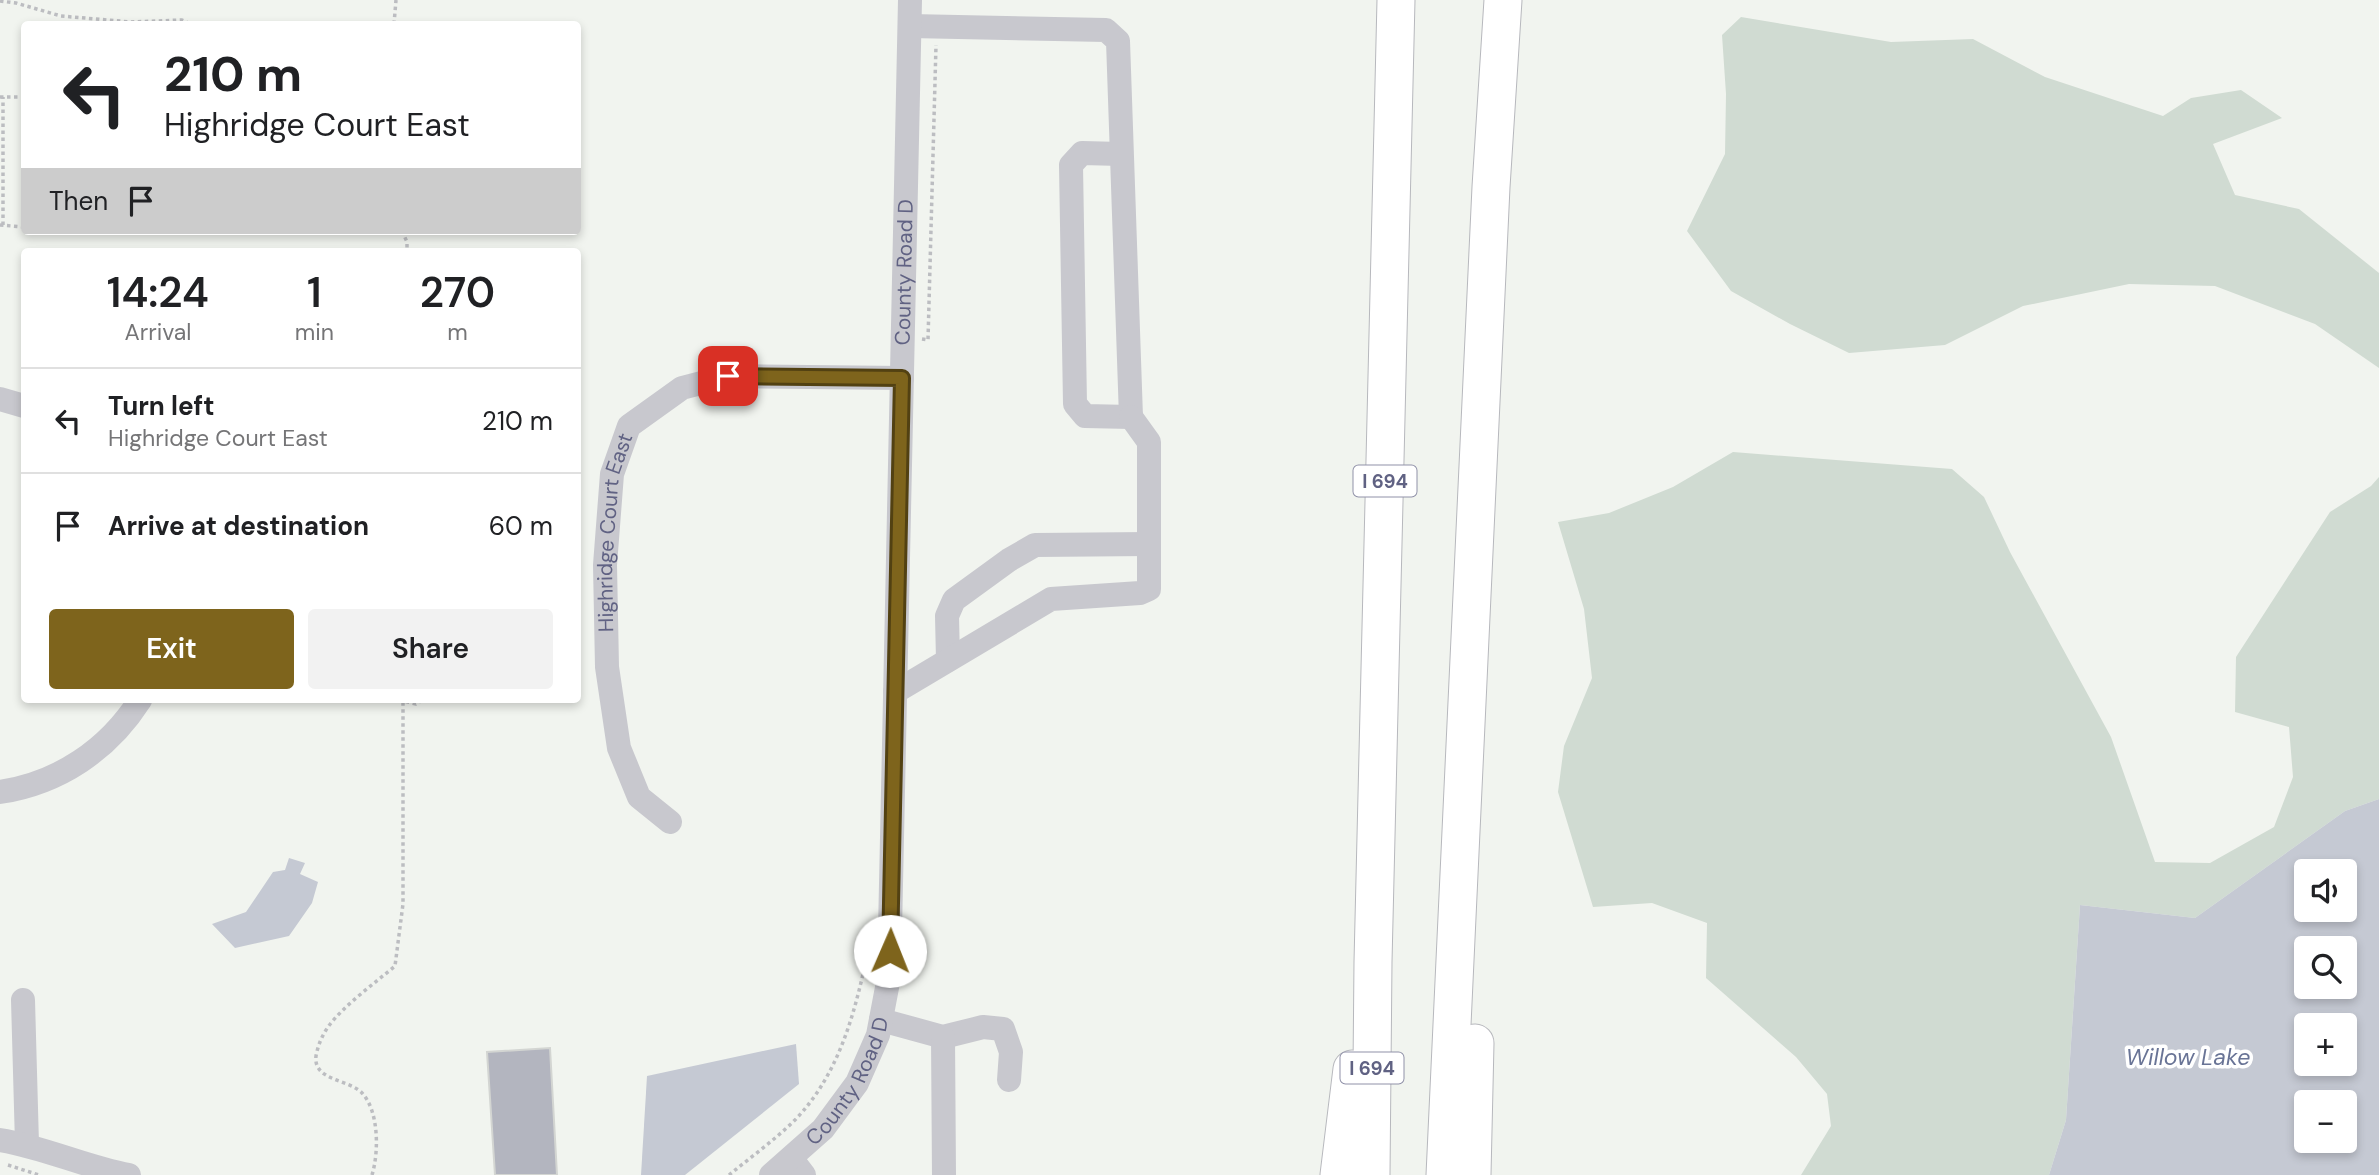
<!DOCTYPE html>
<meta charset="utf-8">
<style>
body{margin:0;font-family:"DM Sans",sans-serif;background:#f2f2f2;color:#202124;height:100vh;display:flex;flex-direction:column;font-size:26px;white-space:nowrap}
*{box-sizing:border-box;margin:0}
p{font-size:23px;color:#757577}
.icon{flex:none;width:38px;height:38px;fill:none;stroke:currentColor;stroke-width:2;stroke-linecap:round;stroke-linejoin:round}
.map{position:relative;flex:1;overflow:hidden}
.side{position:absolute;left:21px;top:248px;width:560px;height:455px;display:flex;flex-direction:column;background:#fff;border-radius:7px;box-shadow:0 4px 10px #0003}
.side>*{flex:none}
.hud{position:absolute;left:21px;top:21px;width:560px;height:214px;border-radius:7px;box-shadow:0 4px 10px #0003;background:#fff;color:#202124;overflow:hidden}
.tools{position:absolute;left:2294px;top:859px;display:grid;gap:14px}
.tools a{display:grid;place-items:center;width:63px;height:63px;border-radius:7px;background:#fff;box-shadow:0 4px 10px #0003;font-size:35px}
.pin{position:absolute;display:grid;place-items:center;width:60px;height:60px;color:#fff;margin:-30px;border-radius:14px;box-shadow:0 4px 10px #0006}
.me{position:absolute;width:77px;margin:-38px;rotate:1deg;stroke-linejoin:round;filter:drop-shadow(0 0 5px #0008)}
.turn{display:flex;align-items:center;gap:24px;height:147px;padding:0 28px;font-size:32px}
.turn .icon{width:91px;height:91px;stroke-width:2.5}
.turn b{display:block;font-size:49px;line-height:60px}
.then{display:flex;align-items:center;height:66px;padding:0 28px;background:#0003;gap:14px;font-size:26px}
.eta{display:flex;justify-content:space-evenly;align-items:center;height:119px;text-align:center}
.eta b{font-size:42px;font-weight:600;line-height:49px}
.cta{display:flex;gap:14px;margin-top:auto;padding:14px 28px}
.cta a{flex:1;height:80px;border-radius:7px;background:#7e641c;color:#fff;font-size:28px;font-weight:600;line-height:80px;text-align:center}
.cta a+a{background:#f2f2f2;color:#202124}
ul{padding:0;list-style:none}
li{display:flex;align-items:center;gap:21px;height:105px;padding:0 28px;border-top:2px solid #e0e0e0}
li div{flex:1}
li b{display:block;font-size:26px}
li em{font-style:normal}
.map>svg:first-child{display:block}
.green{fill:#d0dbd2}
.water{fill:#c5c9d3;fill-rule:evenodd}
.building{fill:#b3b5bf;stroke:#d3d5d2;stroke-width:2}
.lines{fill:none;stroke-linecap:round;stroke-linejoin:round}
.highway-casing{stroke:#b7b8bd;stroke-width:39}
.path{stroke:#bcbdc1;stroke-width:3.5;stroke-dasharray:3.5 3.5;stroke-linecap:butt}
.minor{stroke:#c8c8ce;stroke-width:24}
.highway{stroke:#fff;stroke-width:37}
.route-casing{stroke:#524112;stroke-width:18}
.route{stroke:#7e641c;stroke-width:12}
.labels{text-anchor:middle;stroke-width:7;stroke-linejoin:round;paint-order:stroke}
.shield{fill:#fff;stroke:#9091a8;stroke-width:2}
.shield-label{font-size:19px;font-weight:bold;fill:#606283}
.street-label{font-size:21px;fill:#606283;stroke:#fff}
.water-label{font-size:23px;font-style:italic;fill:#697496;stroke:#fff}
</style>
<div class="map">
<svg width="2379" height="1175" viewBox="0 0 2379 1175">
<rect width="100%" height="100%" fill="#f1f4ef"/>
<!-- green -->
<g class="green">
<path d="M1741,17L1891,42L1973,39L2045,77L2163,116L2191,98L2241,90L2282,118L2213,144L2235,195L2299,209L2379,273V368L2315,324L2215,286L2129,284L2023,306L1945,345L1849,353L1790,324L1731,291L1687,231L1725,154L1726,94L1722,35Z"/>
<path d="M1733,452L1952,469L1984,497L2010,552L2111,737L2155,862L2210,863L2274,827L2293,777L2289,727L2235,712L2236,657L2330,512L2371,486L2379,477V799L2345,811L2195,918L2080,905L2066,1120L2049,1175H1801L1831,1126L1827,1094L1796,1057L1706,978L1707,923L1652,903L1593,907L1558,792L1564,746L1592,678L1584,609L1558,522L1609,513L1673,487Z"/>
</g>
<!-- water -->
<g class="water">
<path d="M2379,799V1175H2049L2066,1120L2080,905L2195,918L2345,811ZM2306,872H2345V910H2306ZM2306,948H2345V987H2306ZM2306,1026H2345V1064H2306ZM2306,1102H2345V1141H2306Z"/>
<path d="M289,858L305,863L300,874L318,882L312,903L289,936L235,948L212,924L246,912L273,872L285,870Z"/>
<path d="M796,1044L799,1084L685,1175H641L647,1076Z"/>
</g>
<!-- building -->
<path class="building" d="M550,1048L557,1175H495L487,1052Z"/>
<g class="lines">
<defs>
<g id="highway">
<path d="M1339,1175L1352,1069"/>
<path d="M1371,1175L1373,962L1396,0"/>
<path d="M1445,1175L1491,187L1503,0"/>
<path d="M1472,1175L1475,1043"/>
</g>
</defs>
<!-- highway casing -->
<use href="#highway" class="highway-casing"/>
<!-- path -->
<g class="path">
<path d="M0,1L16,3L61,16L131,22L182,20L190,24"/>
<path d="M394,24L396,0"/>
<path d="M0,97H24"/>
<path d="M0,225L24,227"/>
<path d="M3,225V97"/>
<path d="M402,231L407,242V252"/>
<path d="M922,339L928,340L936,45"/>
<path d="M399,700L416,704L422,700"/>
<path d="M8,1165L39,1175"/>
<path d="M372,1175C379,1152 379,1111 362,1093C349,1079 313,1081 316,1056C318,1045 322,1036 328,1027C343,1006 375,983 395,966L403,904V700"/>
<path d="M729,1175C751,1157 776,1139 796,1119C839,1073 854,1016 867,956"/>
</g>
<!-- minor -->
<g class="minor">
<path d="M910,26L1106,30L1118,41L1131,417L1085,416L1075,404L1071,165L1082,153L1121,154"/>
<path d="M0,399L24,406"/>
<path d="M948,660L947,616L954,600L1009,560L1035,545L1149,544"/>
<path d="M895,692L1051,599L1140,593L1149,589V442L1131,417"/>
<path d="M0,792C59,783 108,750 140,700"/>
<path id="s1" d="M670,822L639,797L619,748L607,667L605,565L612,474L629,426L682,388L728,376L902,378"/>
<path d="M23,1000L27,1144"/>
<path d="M881,1020L943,1037L983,1027L1003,1029L1011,1052L1009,1080"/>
<path d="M943,1037L944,1175"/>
<path d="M0,1140C44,1147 85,1167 129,1175"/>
<path d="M791,1158L804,1175"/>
<path id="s2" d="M771,1175L823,1129L857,1083L878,1035L889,977L910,0"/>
</g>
<!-- highway -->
<use href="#highway" class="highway"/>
</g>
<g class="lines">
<defs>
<path id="route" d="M728,376L902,378L890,951"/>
</defs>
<!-- route casing -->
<use href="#route" class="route-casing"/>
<!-- route -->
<use href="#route" class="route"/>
</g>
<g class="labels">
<!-- shield labels -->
<g class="shield">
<rect x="1353.5" y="465.5" width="63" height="31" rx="5"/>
<rect x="1340.5" y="1052.5" width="63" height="31" rx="5"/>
</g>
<g class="shield-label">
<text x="1385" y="488">I 694</text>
<text x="1372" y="1075">I 694</text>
</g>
<!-- street labels -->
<g class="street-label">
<text dy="7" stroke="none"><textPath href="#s2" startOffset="943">County Road D</textPath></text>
<text dy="7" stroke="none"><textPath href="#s1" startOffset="310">Highridge Court East</textPath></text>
<text dy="7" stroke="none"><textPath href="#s2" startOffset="124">County Road D</textPath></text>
</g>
<!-- water labels -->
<g class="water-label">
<text x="2188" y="1065">Willow Lake</text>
</g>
</g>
</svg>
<div class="tools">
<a><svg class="icon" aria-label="sound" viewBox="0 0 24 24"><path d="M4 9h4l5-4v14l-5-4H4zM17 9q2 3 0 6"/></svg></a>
<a><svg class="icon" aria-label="search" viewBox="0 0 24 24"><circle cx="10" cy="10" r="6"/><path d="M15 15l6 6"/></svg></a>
<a>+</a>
<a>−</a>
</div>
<div class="pin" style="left:728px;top:376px;background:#d93025"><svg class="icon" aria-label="arrive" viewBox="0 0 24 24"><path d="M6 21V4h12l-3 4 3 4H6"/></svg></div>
<svg class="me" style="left:890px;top:951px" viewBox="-20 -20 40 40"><circle r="19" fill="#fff"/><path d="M0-13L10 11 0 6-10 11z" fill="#7e641c"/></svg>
<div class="hud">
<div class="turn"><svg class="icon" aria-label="left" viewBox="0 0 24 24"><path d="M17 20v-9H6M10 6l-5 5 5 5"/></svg><div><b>210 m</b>Highridge Court East</div></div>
<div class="then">Then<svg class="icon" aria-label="arrive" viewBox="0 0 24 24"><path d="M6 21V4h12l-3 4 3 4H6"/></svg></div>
</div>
<section class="side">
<div class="eta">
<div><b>14:24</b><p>Arrival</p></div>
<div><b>1</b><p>min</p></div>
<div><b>270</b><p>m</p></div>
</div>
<ul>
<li><svg class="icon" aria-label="left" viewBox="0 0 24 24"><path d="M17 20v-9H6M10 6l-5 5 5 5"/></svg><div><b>Turn left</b><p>Highridge Court East</p></div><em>210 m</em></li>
<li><svg class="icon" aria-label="arrive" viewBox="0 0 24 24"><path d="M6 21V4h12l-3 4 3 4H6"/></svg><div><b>Arrive at destination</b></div><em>60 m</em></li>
</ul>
<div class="cta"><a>Exit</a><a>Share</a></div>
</section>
</div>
